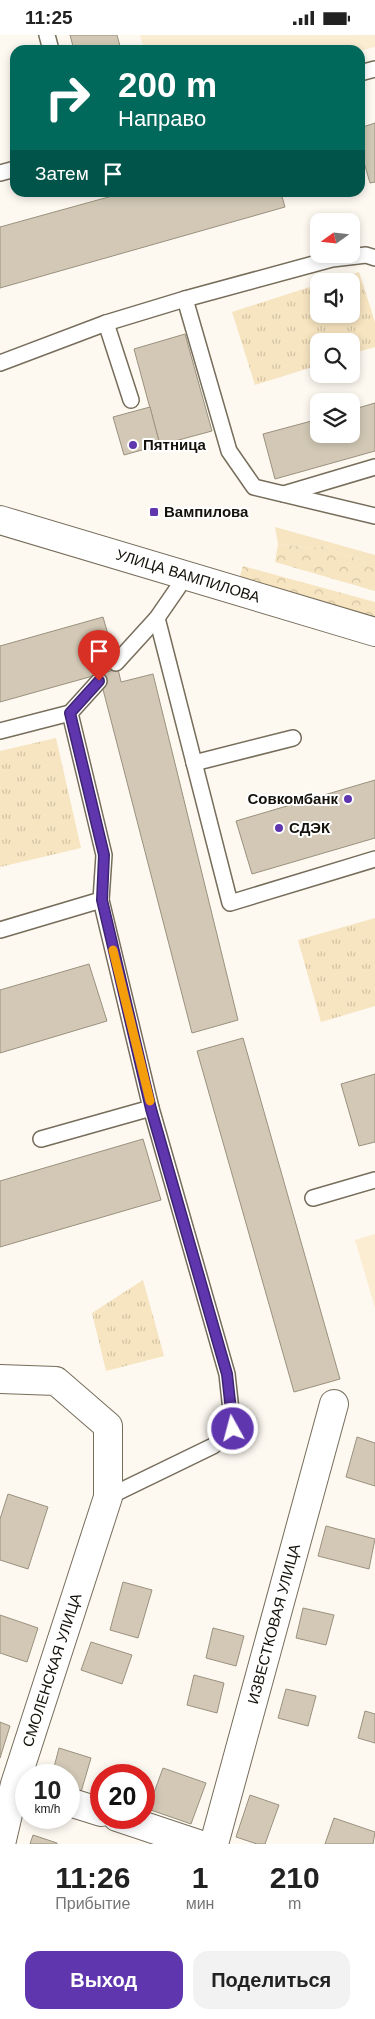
<!DOCTYPE html>
<html lang="ru">
<meta charset="utf-8">
<style>
body{margin:0;font-family:Arial,sans-serif;background:#f2f2f2;color:#222;height:100vh;display:flex;flex-direction:column;font-size:19px;white-space:nowrap}
*{box-sizing:border-box;margin:0}
p{font-size:16px;color:#767676}
.icon{flex:none;width:28px;height:28px;fill:none;stroke:currentColor;stroke-width:2;stroke-linecap:round;stroke-linejoin:round}
.map{position:relative;height:1809px;overflow:hidden}
.details{display:flex;flex-direction:column;background:#fff;flex:1}
.details>*{flex:none}
.top-card{position:absolute;left:10px;top:10px;width:355px;height:152px;border-radius:15px;box-shadow:0 2px 8px #0003;background:#00695c;color:#fff;overflow:hidden}
.needle{width:32px;rotate:255deg}
.buttons{position:absolute;left:310px;top:178px;display:grid;gap:10px}
.buttons a{display:grid;place-items:center;width:50px;height:50px;border-radius:10px;background:#fff;box-shadow:0 2px 8px #0003;font-size:25px}
.speed{position:absolute;left:15px;top:1729px;display:flex;gap:10px;font-size:25px;font-weight:700;text-align:center}
.speed>*{display:grid;place-content:center;width:65px;height:65px;border-radius:50%;background:#fff;box-shadow:0 2px 8px #0003;line-height:1}
.speed small{font-size:12px;font-weight:400}
.speed .limit{border:8px solid #d22;background:#fff;color:#111}
.pin{position:absolute;display:grid;place-items:center;width:42px;height:42px;color:#fff;margin:-51px -21px;border-radius:50% 50% 50% 0;rotate:-45deg;box-shadow:0 0 5px #0007}
.pin .icon{rotate:45deg}
.me{position:absolute;width:55px;margin:-28px;rotate:353deg;stroke-linejoin:round;filter:drop-shadow(0 0 4px #0008)}
.turn{display:flex;align-items:center;gap:18px;height:105px;padding:0 25px;font-size:22px}
.turn .icon{width:65px;height:65px;stroke-width:2.5}
.turn b{display:block;font-size:35px;line-height:42px}
.then{display:flex;align-items:center;height:48px;padding:0 25px;background:#0003;gap:10px;font-size:19px}
.eta{display:flex;justify-content:space-evenly;align-items:center;height:85px;text-align:center}
.eta b{font-size:30px;font-weight:800;line-height:35px}
.primary-button{display:flex;gap:10px;margin-top:auto;padding:10px 25px}
.primary-button a{flex:1;height:58px;border-radius:15px;background:#5f36ae;color:#fff;font-size:20px;font-weight:800;line-height:58px;text-align:center}
.primary-button a+a{background:#f2f2f2;color:#222}
.status{display:flex;justify-content:space-between;align-items:center;height:35px;padding:0 25px;background:#fff;direction:ltr}
.status svg{height:14px;fill:currentColor}
.map>svg:first-child{display:block}
.built{fill:#fbedd2}
.grass{fill:#f7e4c0}
.forest{fill:url(#forest-crowns)}
.park{fill:url(#park-tufts)}
.building{fill:#d2c8b5;stroke:#9a917e}
.lines{fill:none;stroke-linecap:round;stroke-linejoin:round}
.service-casing{stroke:#766d5b;stroke-width:18}
.minor-casing{stroke:#766d5b;stroke-width:30}
.tertiary-casing{stroke:#766d5b;stroke-width:30}
.service{stroke:#fff;stroke-width:15}
.minor{stroke:#fff;stroke-width:28}
.tertiary{stroke:#fff;stroke-width:28}
.route-casing{stroke:#3e2371;stroke-width:12}
.route{stroke:#5f36ae;stroke-width:9}
.slow{stroke:#f59e0b;stroke-width:9}
.poi-dot{fill:#5f36ae;stroke:#fff;stroke-width:2}
.labels{text-anchor:middle;stroke-width:4;stroke-linejoin:round;paint-order:stroke}
.poi-label{font-size:15px;font-weight:bold;fill:#15120b;stroke:#fff;text-anchor:start}
.street-label{font-size:15px;fill:#15120b;stroke:#fff}
</style>
<div class="status"><b>11:25</b><svg viewBox="0 0 49 12"><path d="M0 12V9h3v3zM5 12V6h3v6zM10 12V3h3v9zM15 12V0h3v12zM26 1h20v11H26zM47 4h2v5h-2z"/></svg></div>
<div class="map">
<svg width="375" height="1809" viewBox="0 0 375 1809">
<defs>
<pattern id="forest-crowns" width="20" height="18" patternUnits="userSpaceOnUse" patternTransform="scale(1.25)"><rect width="20" height="18" fill="#f7e4c0"/><path d="M2 6a3 3 0 1 1 6 0M12 15a3 3 0 1 1 6 0" fill="none" stroke="#d3c3a4"/></pattern>
<pattern id="park-tufts" width="24" height="20" patternUnits="userSpaceOnUse" patternTransform="scale(1.25)"><rect width="24" height="20" fill="#f7e4c0"/><path d="M3 7l-1-3M5 7V3M7 7l1-3M15 17l-1-3M17 17v-4M19 17l1-3" fill="none" stroke="#d3c3a4"/></pattern>
</defs>
<rect width="100%" height="100%" fill="#fdf9f1"/>
<!-- built -->
<g class="built">
<path d="M140,0H375V12L360,16L144,15Z"/>
<path d="M375,1199V1273L355,1205Z"/>
</g>
<!-- grass -->
<path class="grass" d="M275,492L375,520V530L370,533L360,525L323,511L313,513L278,509Z"/>
<!-- forest -->
<g class="forest">
<path d="M278,509L313,513L323,511L360,525L370,533L375,529V556L275,527Z"/>
<path d="M243,531L375,567V584L239,544Z"/>
</g>
<!-- park -->
<g class="park">
<path d="M359,237L375,287V312L351,319V306H319V330L255,350L232,277L319,249V279H351V246H329Z"/>
<path d="M56,703L81,813L0,832V716Z"/>
<path d="M375,883V971L321,987L298,905Z"/>
<path d="M143,1245L164,1321L106,1336L92,1278Z"/>
</g>
<!-- building -->
<g class="building">
<path d="M70,0H117L121,15H74Z"/>
<path d="M375,88V147L370,148L360,114V93Z"/>
<path d="M123,158H281L285,172L0,253V192Z"/>
<path d="M185,299L212,396L160,410L134,314Z"/>
<path d="M375,368V416L275,444L263,399L319,384V399H351V375Z"/>
<path d="M150,372L160,410L124,420L113,382Z"/>
<path d="M103,582L118,634L0,667V611Z"/>
<path d="M118,634L121,647L153,639L238,985L192,998L99,639Z"/>
<path d="M375,745V803L252,839L236,786Z"/>
<path d="M89,929L107,986L0,1018V955Z"/>
<path d="M243,1003L340,1344L294,1357L197,1016Z"/>
<path d="M375,1039V1107L359,1111L341,1049Z"/>
<path d="M143,1104L161,1165L0,1212V1146Z"/>
<path d="M357,1402L375,1408V1451L346,1442Z"/>
<path d="M8,1459L48,1472L28,1534L0,1525V1484Z"/>
<path d="M326,1491L375,1504L369,1534L318,1521Z"/>
<path d="M123,1547L152,1555L138,1603L110,1595Z"/>
<path d="M303,1573L334,1580L326,1610L296,1603Z"/>
<path d="M0,1580L38,1593L27,1627L0,1618Z"/>
<path d="M213,1593L244,1601L236,1631L206,1623Z"/>
<path d="M91,1607L132,1620L122,1649L81,1635Z"/>
<path d="M194,1640L224,1648L217,1678L187,1670Z"/>
<path d="M286,1654L316,1661L308,1691L278,1683Z"/>
<path d="M365,1676L375,1679V1708L358,1703Z"/>
<path d="M0,1687L10,1691L0,1723Z"/>
<path d="M59,1713L91,1723L81,1757L69,1753V1740H52Z"/>
<path d="M163,1733L206,1748L191,1789L148,1774Z"/>
<path d="M250,1760L279,1770L265,1809H257L236,1802Z"/>
<path d="M334,1783L375,1797L373,1809H325Z"/>
<path d="M33,1800L57,1808V1809H30Z"/>
</g>
<g class="lines">
<defs>
<g id="service">
<path d="M47,0L51,15"/>
<path d="M360,38L375,34"/>
<path d="M0,138L15,134"/>
<path d="M185,264L229,416L254,452L375,481"/>
<path d="M106,288L131,365"/>
<path d="M0,328L106,288L185,264L332,224L366,220L375,223"/>
<path d="M284,459L375,432"/>
<path d="M157,583L230,868L375,824"/>
<path d="M116,628L157,583L186,541"/>
<path d="M0,696L70,678"/>
<path d="M194,728L293,703"/>
<path d="M101,865L151,1073L227,1339L233,1394L213,1411L108,1462"/>
<path d="M0,895L101,865L104,820L70,678L99,646"/>
<path d="M41,1104L151,1073"/>
<path d="M313,1163L375,1145"/>
</g>
<g id="minor">
<path d="M0,1344L56,1346L108,1391V1462L15,1749L1,1809"/>
<path d="M69,1767L101,1777"/>
<path d="M117,1782L198,1809"/>
<path d="M214,1809L334,1369"/>
</g>
<path id="tertiary" d="M0,485L375,597"/>
</defs>
<!-- service casing -->
<use href="#service" class="service-casing"/>
<!-- minor casing -->
<use href="#minor" class="minor-casing"/>
<!-- tertiary casing -->
<use href="#tertiary" class="tertiary-casing"/>
<!-- service -->
<use href="#service" class="service"/>
<!-- minor -->
<use href="#minor" class="minor"/>
<!-- tertiary -->
<use href="#tertiary" class="tertiary"/>
</g>
<g class="lines">
<defs>
<path id="route" d="M99,646L70,678L104,820L102,865L151,1074L227,1339L233,1394"/>
</defs>
<!-- route casing -->
<use href="#route" class="route-casing"/>
<!-- route -->
<use href="#route" class="route"/>
<!-- slow -->
<path class="slow" d="M113,915L150,1066"/>
</g>
<!-- markers -->
<g class="poi-dot">
<circle cx="133" cy="410" r="5"/>
<rect x="149" y="472" width="10" height="10" rx="2.5"/>
<circle cx="348" cy="764" r="5"/>
<circle cx="279" cy="793" r="5"/>
</g>
<g class="labels">
<!-- poi labels -->
<g class="poi-label">
<text x="143" y="415">Пятница</text>
<text x="164" y="482">Вампилова</text>
<text x="338" y="769" text-anchor="end">Совкомбанк</text>
<text x="289" y="798">СДЭК</text>
</g>
<!-- street labels -->
<g class="street-label">
<text transform="translate(188 541) rotate(17)" y="5">УЛИЦА ВАМПИЛОВА</text>
<text transform="translate(274 1589) rotate(-75)" y="5">ИЗВЕСТКОВАЯ УЛИЦА</text>
<text transform="translate(52 1635) rotate(-72)" y="5">СМОЛЕНСКАЯ УЛИЦА</text>
</g>
</g>
</svg>
<div class="buttons">
<a><svg class="needle" viewBox="-14 -14 28 28"><path d="M0-13l5 13h-10z" fill="#e53935"/><path d="M0 13l5-13h-10z" fill="#767676"/></svg></a>
<a><svg class="icon" aria-label="sound" viewBox="0 0 24 24"><path d="M4 9h4l5-4v14l-5-4H4zM17 9q2 3 0 6"/></svg></a>
<a><svg class="icon" aria-label="search" viewBox="0 0 24 24"><circle cx="10" cy="10" r="6"/><path d="M15 15l6 6"/></svg></a>
<a><svg class="icon" aria-label="layers" viewBox="0 0 24 24"><path d="M12 4l9 5-9 5-9-5zM3 14l9 5 9-5"/></svg></a>
</div>
<div class="speed"><div>10<small>km/h</small></div><div class="limit">20</div></div>
<div class="pin" style="left:99px;top:646px;background:#d93025"><svg class="icon" aria-label="arrive" viewBox="0 0 24 24"><path d="M6 21V4h12l-3 4 3 4H6"/></svg></div>
<svg class="me" style="left:233px;top:1394px" viewBox="-20 -20 40 40"><circle r="17" fill="#5f36ae" stroke="#fff" stroke-width="3"/><path d="M0-11L8 9 0 5-8 9z" fill="#fff"/></svg>
<div class="top-card">
<div class="turn"><svg class="icon" aria-label="right" viewBox="0 0 24 24"><path d="M7 20v-9h11M14 6l5 5-5 5"/></svg><div><b>200 m</b>Направо</div></div>
<div class="then">Затем<svg class="icon" aria-label="arrive" viewBox="0 0 24 24"><path d="M6 21V4h12l-3 4 3 4H6"/></svg></div>
</div>
</div>
<section class="details">
<div class="eta">
<div><b>11:26</b><p>Прибытие</p></div>
<div><b>1</b><p>мин</p></div>
<div><b>210</b><p>m</p></div>
</div>
<div class="primary-button"><a>Выход</a><a>Поделиться</a></div>
</section>
